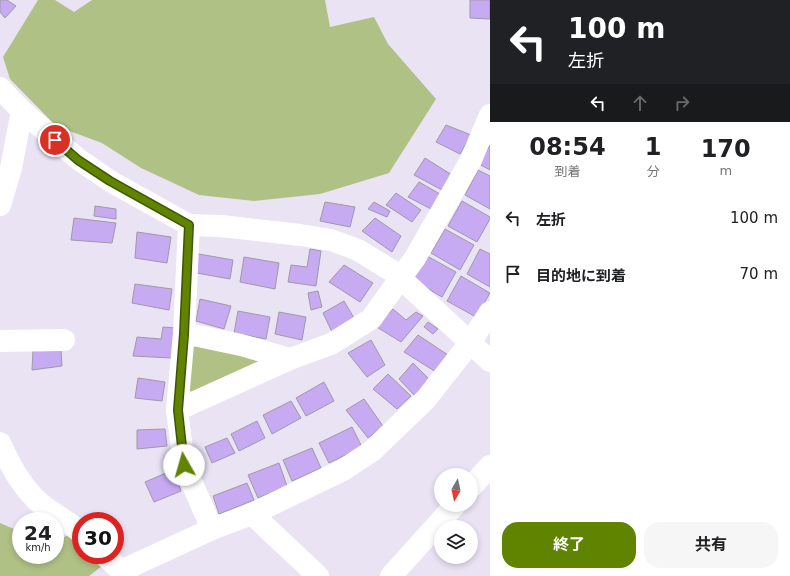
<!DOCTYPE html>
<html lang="ja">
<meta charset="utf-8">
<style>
body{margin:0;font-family:"DejaVu Sans","Noto Sans JP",sans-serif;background:#f6f6f6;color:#202124;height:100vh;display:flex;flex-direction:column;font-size:15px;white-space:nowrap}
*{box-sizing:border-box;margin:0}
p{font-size:13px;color:#757577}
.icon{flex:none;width:22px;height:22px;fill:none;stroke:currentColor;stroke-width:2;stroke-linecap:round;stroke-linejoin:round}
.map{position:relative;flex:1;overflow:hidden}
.drawer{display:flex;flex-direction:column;background:#fff;width:300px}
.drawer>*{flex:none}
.banner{background:#202124;color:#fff;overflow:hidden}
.needle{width:26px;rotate:189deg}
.buttons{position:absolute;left:434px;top:468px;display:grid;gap:8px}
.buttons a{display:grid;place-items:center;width:44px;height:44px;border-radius:50%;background:#fff;box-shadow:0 2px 6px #0003;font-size:20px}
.speed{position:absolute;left:12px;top:512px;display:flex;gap:8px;font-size:20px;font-weight:700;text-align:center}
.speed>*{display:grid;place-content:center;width:52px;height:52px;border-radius:50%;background:#fff;box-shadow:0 2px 6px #0003;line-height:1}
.speed small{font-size:10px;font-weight:400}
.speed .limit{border:6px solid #d22;background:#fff;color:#111}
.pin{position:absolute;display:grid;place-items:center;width:34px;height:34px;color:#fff;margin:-17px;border:2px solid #fff;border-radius:50%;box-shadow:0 1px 4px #0007}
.me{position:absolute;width:44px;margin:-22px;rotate:353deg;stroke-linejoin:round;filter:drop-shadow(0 0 3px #0008)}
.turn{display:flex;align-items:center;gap:14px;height:84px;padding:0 12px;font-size:18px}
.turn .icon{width:52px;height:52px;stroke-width:2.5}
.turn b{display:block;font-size:28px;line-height:34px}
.lanes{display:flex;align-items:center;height:38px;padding:0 12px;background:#0003;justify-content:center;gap:20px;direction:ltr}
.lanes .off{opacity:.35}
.eta{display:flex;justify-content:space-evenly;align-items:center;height:68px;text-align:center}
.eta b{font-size:24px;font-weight:700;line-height:28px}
.button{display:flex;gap:8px;margin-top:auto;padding:8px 12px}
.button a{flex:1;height:46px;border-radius:16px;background:#608300;color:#fff;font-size:16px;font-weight:700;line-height:46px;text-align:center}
.button a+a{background:#f6f6f6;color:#202124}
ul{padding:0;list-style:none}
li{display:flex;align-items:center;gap:12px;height:56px;padding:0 12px}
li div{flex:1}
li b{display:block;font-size:15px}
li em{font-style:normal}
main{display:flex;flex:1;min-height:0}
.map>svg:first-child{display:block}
.green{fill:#b0c186}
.building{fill:#c6aaf2;stroke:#9f99a9}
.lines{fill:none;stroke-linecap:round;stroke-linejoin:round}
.minor{stroke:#fff;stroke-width:22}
.route-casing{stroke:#3e5500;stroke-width:10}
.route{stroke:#608300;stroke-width:7}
</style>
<main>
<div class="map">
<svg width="490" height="576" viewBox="0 0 490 576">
<rect width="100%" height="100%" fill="#e9e3f4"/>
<!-- green -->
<g class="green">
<path d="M38,0H55L74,12L92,0H325L330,27L374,17L388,44L436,99L389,173L320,194L254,201L199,195L141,168L102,143L56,126L10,79L3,57Z"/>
<path d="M189,342L262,355L263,363L200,392L183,391Z"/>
<path d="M0,523L21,532V555H55V542L70,534L81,545V555H91L102,566L89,576H0Z"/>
</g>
<!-- building -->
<g class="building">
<path d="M1,0H7L16,6L5,18L0,12V2Z"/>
<path d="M470,0H490V19L470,18Z"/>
<path d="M446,125L471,135L460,154L436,142Z"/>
<path d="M490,145V170L479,164Z"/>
<path d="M425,158L452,175L442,190L414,175Z"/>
<path d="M478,170L490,176V209L465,195Z"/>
<path d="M419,182L440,194L431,209L408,197Z"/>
<path d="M396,193L421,210L412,222L386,205Z"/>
<path d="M462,201L490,217V219L477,242L448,226Z"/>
<path d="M325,202L355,207L350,227L320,221Z"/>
<path d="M374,202L390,211L387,217L368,209Z"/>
<path d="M95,206L116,209V219L94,216Z"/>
<path d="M74,218L116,223L112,243L71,240Z"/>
<path d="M375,218L401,236L392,252L362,231Z"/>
<path d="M445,229L474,245L460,270L431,253Z"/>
<path d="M137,232L171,237L167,263L135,258Z"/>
<path d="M310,249L321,251L316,286L288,282L291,265L307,267Z"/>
<path d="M480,249L490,254V287L467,274Z"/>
<path d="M193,253L233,260L230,279L191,272Z"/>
<path d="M427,256L456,272L442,297L413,280Z"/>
<path d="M244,257L279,263L275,289L240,282Z"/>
<path d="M344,265L373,283L360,302L329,282Z"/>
<path d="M461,276L490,293L476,317L447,301Z"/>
<path d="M135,284L172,289L169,310L132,303Z"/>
<path d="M318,291L322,307L311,310L308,293Z"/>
<path d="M200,299L231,306L224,329L196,321Z"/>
<path d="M344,301L354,318L332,332L323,313Z"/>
<path d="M393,309L406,320L416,312L423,316L401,342L375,326Z"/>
<path d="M238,311L270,317L266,339L234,333Z"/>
<path d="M279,312L306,317L302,340L275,334Z"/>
<path d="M428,322L438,329L433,334L424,327Z"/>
<path d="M163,327L177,328L171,358L133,356L137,337L161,339Z"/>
<path d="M418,335L448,355L436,372L404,352Z"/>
<path d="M371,340L385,365L367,377L348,353Z"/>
<path d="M33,350H61L62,366L32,370Z"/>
<path d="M413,363L429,379L415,396L399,379Z"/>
<path d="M388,374L411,396L397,409L373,389Z"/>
<path d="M138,378L165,382L162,401L135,398Z"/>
<path d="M324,382L334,401L306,416L296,398Z"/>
<path d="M364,399L383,426L368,438L346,410Z"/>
<path d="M291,401L301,418L272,434L263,415Z"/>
<path d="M257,421L265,438L239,451L231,434Z"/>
<path d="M352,427L362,447L329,463L319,443Z"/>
<path d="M165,429L167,446L137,449V430Z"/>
<path d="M227,438L235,453L212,463L205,447Z"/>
<path d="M312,448L321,468L292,481L283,460Z"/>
<path d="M279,463L287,486L258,498L248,475Z"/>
<path d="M173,470L181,491L154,502L145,482Z"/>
<path d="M247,483L254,500L219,514L213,496Z"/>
</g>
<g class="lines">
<!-- minor -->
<g class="minor">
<path d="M0,88L22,111L78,159L110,181L189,225L221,226L300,235L331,240L358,250L394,272L490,361"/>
<path d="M0,205L11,168L22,111"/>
<path d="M189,225L184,333L177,410L184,465L212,529"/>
<path d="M184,333L241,345L290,359"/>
<path d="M0,341L64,340"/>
<path d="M177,410L290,359L331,344L371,319L415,258L471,160L490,115"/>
<path d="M0,443C10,465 22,488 41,504C54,515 69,521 81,533"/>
<path d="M471,487L490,466"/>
<path d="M252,514L318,576"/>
<path d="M104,555L127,576"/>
<path d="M121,571L212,529L252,514L343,470L372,451L426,399L470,343L490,312"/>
<path d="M391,576L455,505"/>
</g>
</g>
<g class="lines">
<defs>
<path id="route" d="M55,140L78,160L110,181L189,225L184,334L178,410L184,465"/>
</defs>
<!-- route casing -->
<use href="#route" class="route-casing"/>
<!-- route -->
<use href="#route" class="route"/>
</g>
</svg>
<div class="buttons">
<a><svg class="needle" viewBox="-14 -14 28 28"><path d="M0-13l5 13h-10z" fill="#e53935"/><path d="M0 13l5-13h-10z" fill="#757577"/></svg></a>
<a><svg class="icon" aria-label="layers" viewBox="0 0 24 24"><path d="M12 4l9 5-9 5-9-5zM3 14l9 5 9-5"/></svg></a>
</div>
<div class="speed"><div>24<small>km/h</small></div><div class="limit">30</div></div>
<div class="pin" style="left:55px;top:140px;background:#d93025"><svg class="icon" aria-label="arrive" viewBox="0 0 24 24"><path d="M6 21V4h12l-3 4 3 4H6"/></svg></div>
<svg class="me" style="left:184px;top:465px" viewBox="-20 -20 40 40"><circle r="19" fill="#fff"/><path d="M0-13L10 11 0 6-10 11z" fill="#608300"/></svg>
</div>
<section class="drawer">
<div class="banner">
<div class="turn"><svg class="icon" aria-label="left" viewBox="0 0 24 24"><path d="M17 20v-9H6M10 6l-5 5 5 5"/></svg><div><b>100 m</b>左折</div></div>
<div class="lanes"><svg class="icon" aria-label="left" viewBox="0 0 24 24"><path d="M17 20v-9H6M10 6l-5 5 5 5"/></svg><svg class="icon off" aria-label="ahead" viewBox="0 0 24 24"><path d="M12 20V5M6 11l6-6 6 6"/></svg><svg class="icon off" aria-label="right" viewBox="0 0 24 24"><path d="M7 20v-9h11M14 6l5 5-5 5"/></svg></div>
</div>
<div class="eta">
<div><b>08:54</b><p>到着</p></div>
<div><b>1</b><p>分</p></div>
<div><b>170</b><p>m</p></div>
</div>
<ul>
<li><svg class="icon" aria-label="left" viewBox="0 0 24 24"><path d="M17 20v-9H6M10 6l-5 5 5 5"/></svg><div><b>左折</b></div><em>100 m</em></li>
<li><svg class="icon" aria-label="arrive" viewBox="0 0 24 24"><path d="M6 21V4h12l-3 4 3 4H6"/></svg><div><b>目的地に到着</b></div><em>70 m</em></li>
</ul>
<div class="button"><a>終了</a><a>共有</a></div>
</section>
</main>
